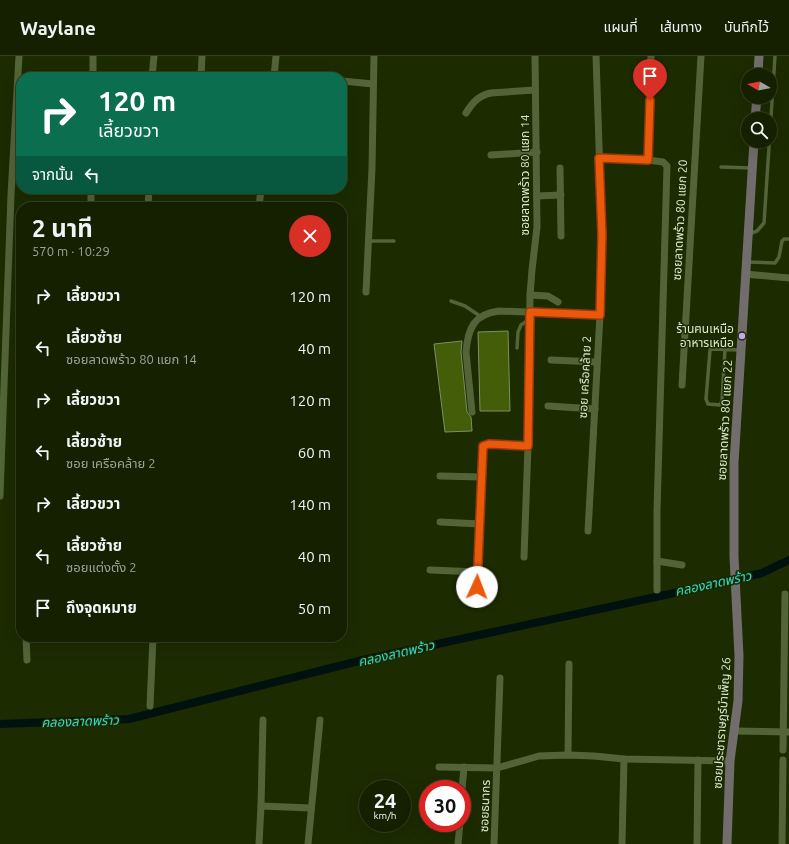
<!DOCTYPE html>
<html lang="th">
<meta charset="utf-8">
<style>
body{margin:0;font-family:Ubuntu,"Noto Sans Thai",sans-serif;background:#222d0f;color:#f1f3f6;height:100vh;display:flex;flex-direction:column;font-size:15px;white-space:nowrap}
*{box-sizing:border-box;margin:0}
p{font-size:13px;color:#9da399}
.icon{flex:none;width:22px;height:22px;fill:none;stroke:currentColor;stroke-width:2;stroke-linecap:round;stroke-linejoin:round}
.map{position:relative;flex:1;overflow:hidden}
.sheet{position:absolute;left:16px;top:146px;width:331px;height:440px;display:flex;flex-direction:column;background:#152000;border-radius:16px;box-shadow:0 4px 16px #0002,0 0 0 1px #343e22}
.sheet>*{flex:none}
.guide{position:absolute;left:16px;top:16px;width:331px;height:122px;border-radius:16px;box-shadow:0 4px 16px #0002,0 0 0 1px #343e22;background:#0b6e4f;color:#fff;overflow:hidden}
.needle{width:26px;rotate:279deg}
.fabs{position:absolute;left:741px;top:12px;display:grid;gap:8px}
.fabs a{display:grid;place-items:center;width:36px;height:36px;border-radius:50%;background:#152000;box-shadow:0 4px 16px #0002,0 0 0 1px #343e22;font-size:20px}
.speed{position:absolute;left:359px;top:724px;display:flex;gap:8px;font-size:20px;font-weight:700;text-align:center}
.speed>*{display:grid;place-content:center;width:52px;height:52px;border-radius:50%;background:#152000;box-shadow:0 4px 16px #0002,0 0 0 1px #343e22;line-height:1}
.speed small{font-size:10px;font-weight:400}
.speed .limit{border:6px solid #d22;background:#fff;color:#111}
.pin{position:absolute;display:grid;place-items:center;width:34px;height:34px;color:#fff;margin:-41px -17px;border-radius:50% 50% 50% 0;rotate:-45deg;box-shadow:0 0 4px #0007}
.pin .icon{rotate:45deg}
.me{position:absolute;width:44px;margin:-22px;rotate:2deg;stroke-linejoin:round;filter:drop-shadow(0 0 3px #0008)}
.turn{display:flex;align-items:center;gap:14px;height:84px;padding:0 16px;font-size:18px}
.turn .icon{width:52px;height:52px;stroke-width:2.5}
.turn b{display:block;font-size:28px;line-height:34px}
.then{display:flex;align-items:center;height:38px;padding:0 16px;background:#0003;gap:8px;font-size:15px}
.round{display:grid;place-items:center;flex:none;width:42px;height:42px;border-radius:21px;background:#222d0f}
.overview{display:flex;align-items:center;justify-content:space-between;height:68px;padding:0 16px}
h1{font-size:24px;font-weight:700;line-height:30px}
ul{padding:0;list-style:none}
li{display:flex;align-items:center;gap:12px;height:52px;padding:0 16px}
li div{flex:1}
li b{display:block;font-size:15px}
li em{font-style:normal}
header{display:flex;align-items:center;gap:24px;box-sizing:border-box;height:56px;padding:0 20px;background:#152000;border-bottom:1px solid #343e22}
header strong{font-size:19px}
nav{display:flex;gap:22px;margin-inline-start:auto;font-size:14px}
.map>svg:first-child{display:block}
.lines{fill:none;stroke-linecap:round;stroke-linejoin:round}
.canal{stroke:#011110;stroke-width:8}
.building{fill:#435d09;stroke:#7d9062}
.lane{stroke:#526438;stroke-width:3.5}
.street{stroke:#526438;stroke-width:7}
.secondary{stroke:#706d6c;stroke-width:9}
.route-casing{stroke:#983908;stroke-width:10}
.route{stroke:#ea580c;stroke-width:7}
.poi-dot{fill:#c9a5ee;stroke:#1c2b00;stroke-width:1.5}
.labels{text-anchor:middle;stroke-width:3;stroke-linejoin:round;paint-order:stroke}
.street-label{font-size:12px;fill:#dde8d0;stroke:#1c2b00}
.poi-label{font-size:12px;fill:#dde8d0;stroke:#1c2b00;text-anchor:end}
.water-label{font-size:13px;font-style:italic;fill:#32dcce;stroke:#1c2b00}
</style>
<header>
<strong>Waylane</strong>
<nav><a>แผนที่</a><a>เส้นทาง</a><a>บันทึกไว้</a></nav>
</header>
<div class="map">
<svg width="789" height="788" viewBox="0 0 789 788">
<rect width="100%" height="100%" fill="#1c2b00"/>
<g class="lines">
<!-- canal -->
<path class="canal" d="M0,668L129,663L363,604L702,531L762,517L789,504"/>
</g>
<!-- building -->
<g class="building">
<path d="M508,275L510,355H480L478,276Z"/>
<path d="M462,285L461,296L467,356L471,361L472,375L445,376L434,288Z"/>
</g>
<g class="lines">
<!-- lane -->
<g class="lane">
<path d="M721,111L752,112"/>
<path d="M749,178L757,175L764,167L775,0"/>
<path d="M368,185H394"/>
<path d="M747,206L775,207L779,201L782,185L784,183H789"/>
<path d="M451,245L465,250L480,260"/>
<path d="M517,292L518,276L521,269L530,263"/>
<path d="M725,293L722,345L720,349L708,348L706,343L710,294L711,293L740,294"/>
</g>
<!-- street -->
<g class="street">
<path d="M93,21V0"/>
<path d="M152,21L154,0"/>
<path d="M201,21L202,0"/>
<path d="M274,21L276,0"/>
<path d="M342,25L373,28"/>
<path d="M466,57C473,46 478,40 491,37L535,34"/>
<path d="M491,99L537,96"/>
<path d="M599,102L648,104L663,106L667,110L657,455V534"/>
<path d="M648,104L651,0"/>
<path d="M560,112L561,180"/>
<path d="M91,133V151"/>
<path d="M537,140L561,139"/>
<path d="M148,151L149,133"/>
<path d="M259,151L261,133"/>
<path d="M745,218L789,222"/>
<path d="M366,236L372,112L374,0"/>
<path d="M530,239L548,240L558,246"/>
<path d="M551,304L597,306"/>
<path d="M682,329L701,0"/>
<path d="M548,350L595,353"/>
<path d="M472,356L466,296C468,272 474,258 499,255L600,259"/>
<path d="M440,420L482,421"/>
<path d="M0,440L11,139L19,0"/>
<path d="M440,466L480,468"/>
<path d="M588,475L600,259L602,179L596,0"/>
<path d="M524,501L528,390L530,239L532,214L537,171L535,0"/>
<path d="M657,505L682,509"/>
<path d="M430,514L478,516"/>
<path d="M477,545L483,390L489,388L528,390"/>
<path d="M26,581L27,604"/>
<path d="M150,650L153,581"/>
<path d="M734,675L789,676"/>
<path d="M783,694L785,538"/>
<path d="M568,699L569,608"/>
<path d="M439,711L497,712L539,700L568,699L594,700L624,703L730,705"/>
<path d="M462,734L464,711"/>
<path d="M261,750L311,752"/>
<path d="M259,788L261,750L263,664"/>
<path d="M308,788L320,664"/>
<path d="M458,788L460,767"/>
<path d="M494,788L500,622"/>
<path d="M622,788L624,703"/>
<path d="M697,788L698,704"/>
<path d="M782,788L783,704"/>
</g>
<!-- secondary -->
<g class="secondary">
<path d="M758,19L759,0"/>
<path d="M755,63L757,41"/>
<path d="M727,788L730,705L738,645L739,600L734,500V407L754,85"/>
</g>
</g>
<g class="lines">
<defs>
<path id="route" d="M477,531L483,390L489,388L528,390L530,256L600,259L602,179L599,102L648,104L650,44"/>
</defs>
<!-- route casing -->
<use href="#route" class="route-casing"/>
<!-- route -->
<use href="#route" class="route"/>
</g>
<!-- markers -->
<circle class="poi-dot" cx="742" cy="280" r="4"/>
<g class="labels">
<!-- street labels -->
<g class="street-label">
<text transform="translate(525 119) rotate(-90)" y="4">ซอยลาดพร้าว 80 แยก 14</text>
<text transform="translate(680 164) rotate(-87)" y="4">ซอยลาดพร้าว 80 แยก 20</text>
<text transform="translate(585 321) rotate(-87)" y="4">ซอย เครือคล้าย 2</text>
<text transform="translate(725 364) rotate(-87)" y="4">ซอยลาดพร้าว 80 แยก 22</text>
<text transform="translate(722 667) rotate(-86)" y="4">ซอยประชาราษฎร์บำเพ็ญ 26</text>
<text transform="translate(485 750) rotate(-88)" y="4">ซอยธนากร</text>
</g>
<!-- poi labels -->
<g class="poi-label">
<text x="734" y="277">ร้านฅนเหนือ<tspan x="734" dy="14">อาหารเหนือ</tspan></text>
</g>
<!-- water labels -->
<g class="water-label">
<text transform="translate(713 527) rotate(-12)" y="5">คลองลาดพร้าว</text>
<text transform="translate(396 597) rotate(-13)" y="5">คลองลาดพร้าว</text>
<text transform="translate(80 665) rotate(-2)" y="5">คลองลาดพร้าว</text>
</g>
</g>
</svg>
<div class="fabs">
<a><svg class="needle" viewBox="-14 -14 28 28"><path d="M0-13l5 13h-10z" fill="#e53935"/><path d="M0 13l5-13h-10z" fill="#9da399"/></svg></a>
<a><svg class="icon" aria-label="search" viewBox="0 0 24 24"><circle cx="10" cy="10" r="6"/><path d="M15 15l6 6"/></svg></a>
</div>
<div class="speed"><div>24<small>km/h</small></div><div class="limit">30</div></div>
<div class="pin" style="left:650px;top:44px;background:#d93025"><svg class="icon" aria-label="arrive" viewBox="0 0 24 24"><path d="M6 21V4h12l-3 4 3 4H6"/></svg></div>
<svg class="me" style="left:477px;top:531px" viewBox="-20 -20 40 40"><circle r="19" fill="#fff"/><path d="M0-13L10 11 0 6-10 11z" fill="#ea580c"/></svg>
<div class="guide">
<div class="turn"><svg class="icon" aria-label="right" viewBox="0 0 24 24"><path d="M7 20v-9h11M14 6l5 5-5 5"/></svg><div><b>120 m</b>เลี้ยวขวา</div></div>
<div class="then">จากนั้น<svg class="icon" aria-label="left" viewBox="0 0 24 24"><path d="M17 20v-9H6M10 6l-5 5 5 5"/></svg></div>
</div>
<section class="sheet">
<div class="overview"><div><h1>2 นาที</h1><p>570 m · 10:29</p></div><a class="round" style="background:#d93025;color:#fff"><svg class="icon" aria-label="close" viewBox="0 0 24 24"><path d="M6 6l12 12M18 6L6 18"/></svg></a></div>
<ul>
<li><svg class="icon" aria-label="right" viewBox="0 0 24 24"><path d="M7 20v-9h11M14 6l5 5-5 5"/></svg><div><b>เลี้ยวขวา</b></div><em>120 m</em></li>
<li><svg class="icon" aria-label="left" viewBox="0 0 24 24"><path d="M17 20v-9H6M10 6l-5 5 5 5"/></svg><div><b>เลี้ยวซ้าย</b><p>ซอยลาดพร้าว 80 แยก 14</p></div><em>40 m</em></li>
<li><svg class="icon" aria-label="right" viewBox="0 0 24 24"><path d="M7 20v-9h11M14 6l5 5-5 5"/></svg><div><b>เลี้ยวขวา</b></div><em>120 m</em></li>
<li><svg class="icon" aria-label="left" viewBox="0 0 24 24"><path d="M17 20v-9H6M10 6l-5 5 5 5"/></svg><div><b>เลี้ยวซ้าย</b><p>ซอย เครือคล้าย 2</p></div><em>60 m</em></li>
<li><svg class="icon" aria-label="right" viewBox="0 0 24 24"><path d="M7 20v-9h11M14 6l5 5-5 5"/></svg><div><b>เลี้ยวขวา</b></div><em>140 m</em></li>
<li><svg class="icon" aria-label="left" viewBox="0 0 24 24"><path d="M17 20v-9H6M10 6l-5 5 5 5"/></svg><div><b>เลี้ยวซ้าย</b><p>ซอยแต่งตั้ง 2</p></div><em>40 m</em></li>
<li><svg class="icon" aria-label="arrive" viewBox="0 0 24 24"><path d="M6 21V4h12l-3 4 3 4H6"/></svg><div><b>ถึงจุดหมาย</b></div><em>50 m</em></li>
</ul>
</section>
</div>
